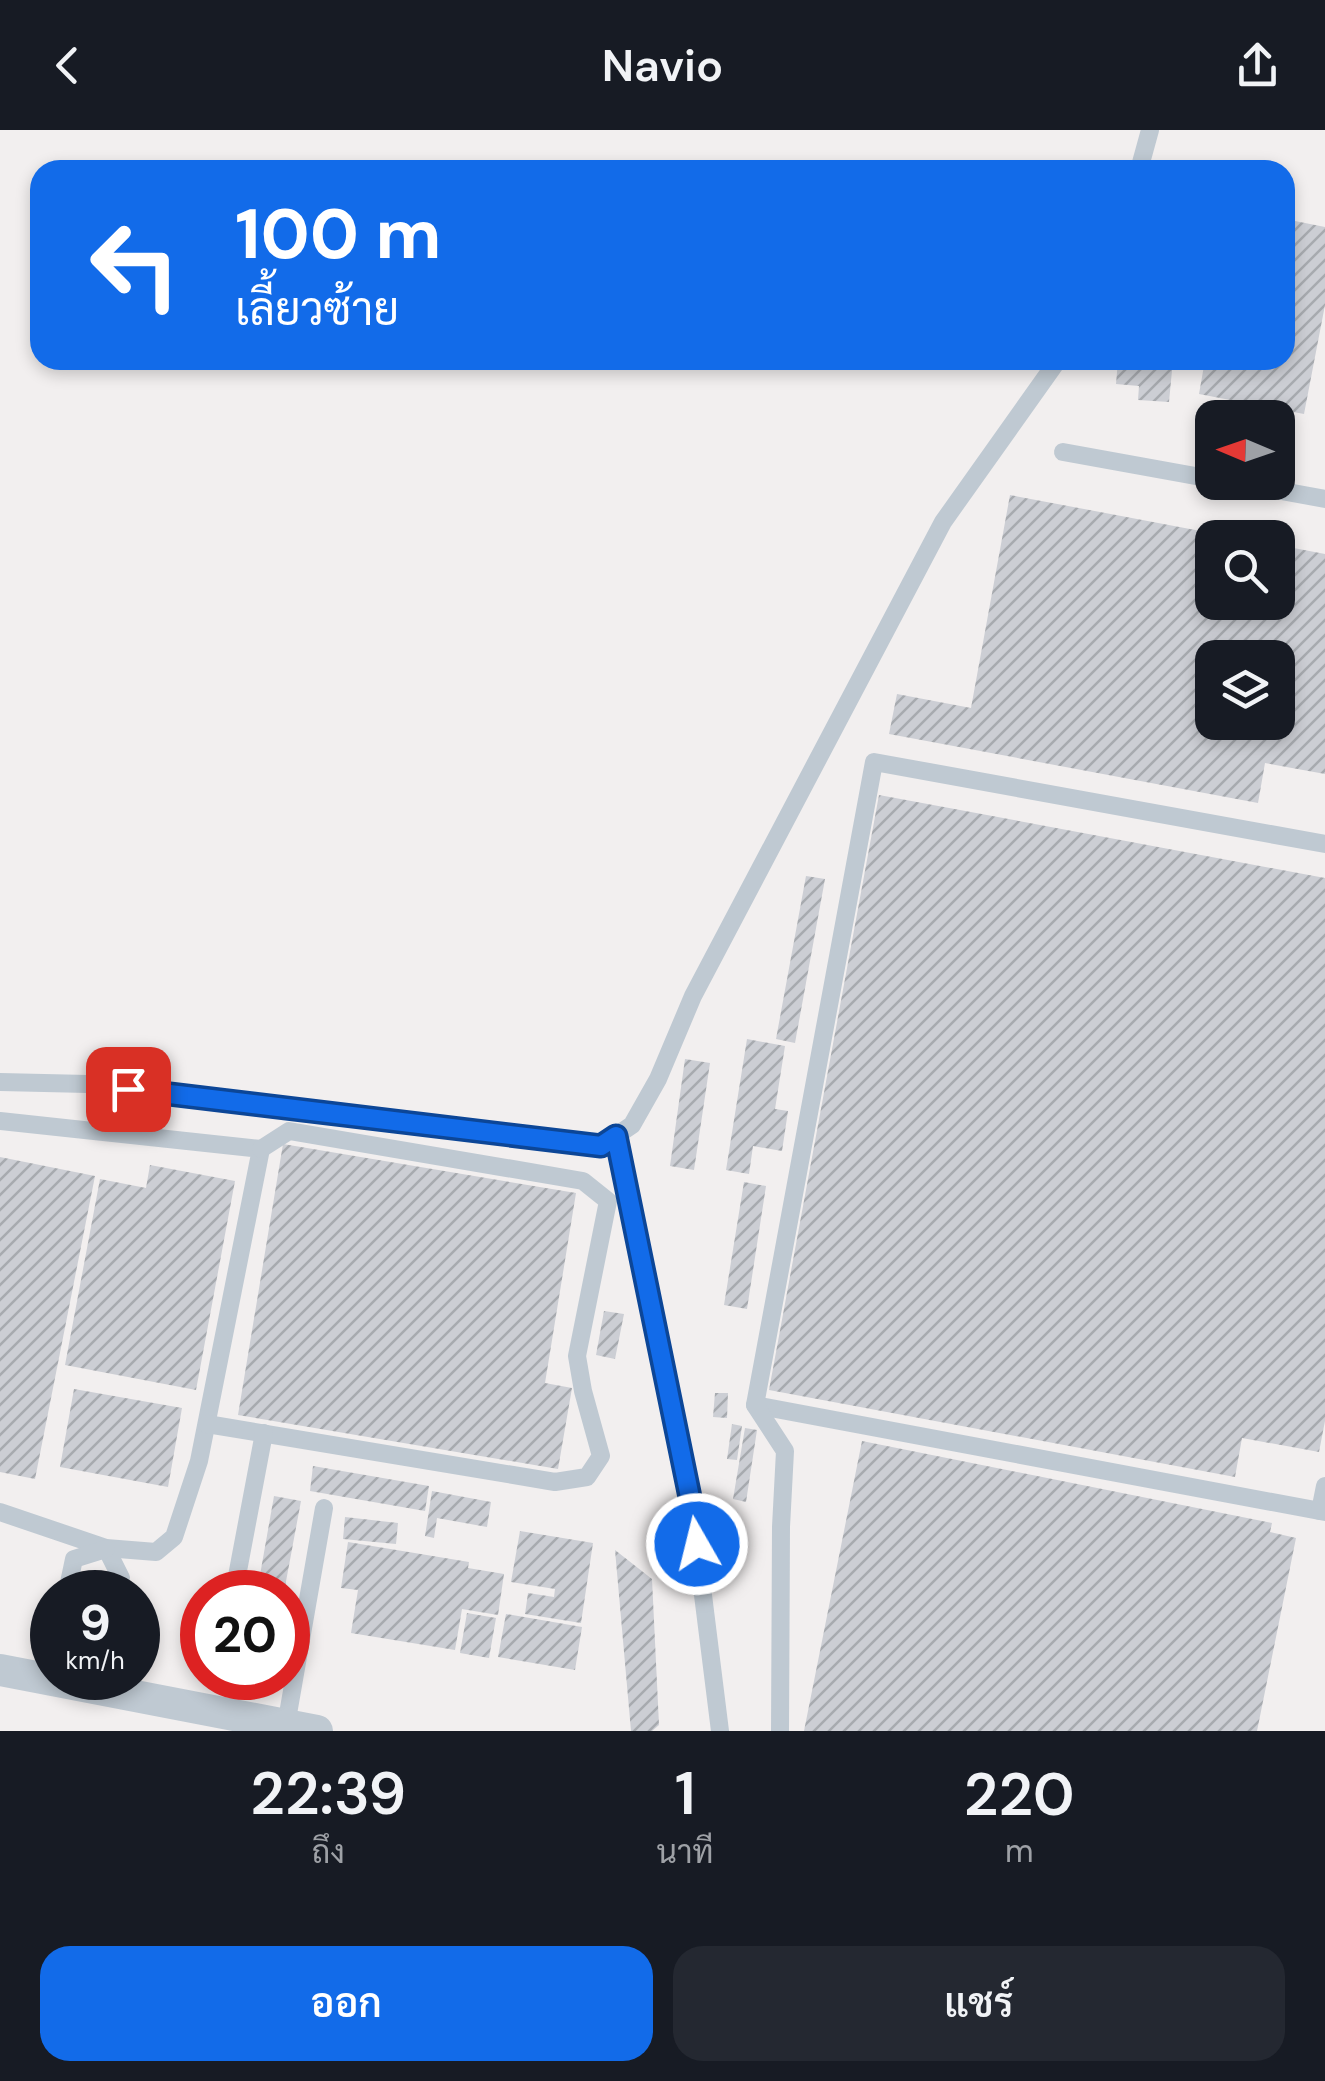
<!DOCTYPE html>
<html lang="th">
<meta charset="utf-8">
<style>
body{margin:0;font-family:"DM Sans",Sarabun,sans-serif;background:#242831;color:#f1f3f6;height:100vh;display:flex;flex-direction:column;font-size:38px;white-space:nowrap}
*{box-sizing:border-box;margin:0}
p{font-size:32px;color:#9ea1a6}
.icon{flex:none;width:55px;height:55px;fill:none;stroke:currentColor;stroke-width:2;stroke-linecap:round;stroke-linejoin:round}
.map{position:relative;height:1601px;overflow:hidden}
.panel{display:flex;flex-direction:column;background:#171b24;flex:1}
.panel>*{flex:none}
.guide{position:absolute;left:30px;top:30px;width:1265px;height:210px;border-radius:30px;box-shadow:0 5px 15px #0003;background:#126be9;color:#fff;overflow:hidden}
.needle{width:65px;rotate:272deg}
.tools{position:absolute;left:1195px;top:270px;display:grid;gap:20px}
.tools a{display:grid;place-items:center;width:100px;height:100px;border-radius:20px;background:#171b24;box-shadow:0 5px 15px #0003;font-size:50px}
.speed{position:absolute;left:30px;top:1440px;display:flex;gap:20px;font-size:50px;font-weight:700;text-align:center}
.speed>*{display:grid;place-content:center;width:130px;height:130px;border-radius:50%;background:#171b24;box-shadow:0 5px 15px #0003;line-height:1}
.speed small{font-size:25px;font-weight:400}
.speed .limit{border:15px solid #d22;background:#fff;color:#111}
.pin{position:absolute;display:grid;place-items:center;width:85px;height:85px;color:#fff;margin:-42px;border-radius:20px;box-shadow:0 5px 15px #0006}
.me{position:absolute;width:110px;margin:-55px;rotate:352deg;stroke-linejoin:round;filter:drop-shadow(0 0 8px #0008)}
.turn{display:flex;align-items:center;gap:35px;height:210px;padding:0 40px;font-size:45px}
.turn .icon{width:130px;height:130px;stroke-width:2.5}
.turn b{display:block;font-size:70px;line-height:85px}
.eta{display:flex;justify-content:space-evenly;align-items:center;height:170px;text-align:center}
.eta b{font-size:60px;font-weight:600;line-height:70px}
.action{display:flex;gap:20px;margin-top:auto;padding:20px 40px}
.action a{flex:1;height:115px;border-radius:30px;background:#126be9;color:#fff;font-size:40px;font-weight:600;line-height:115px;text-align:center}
.action a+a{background:#242831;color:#f1f3f6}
header{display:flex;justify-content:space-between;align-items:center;height:130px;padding:0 40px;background:#171b24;font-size:45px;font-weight:600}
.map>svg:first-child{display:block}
.building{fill:url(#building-hatch);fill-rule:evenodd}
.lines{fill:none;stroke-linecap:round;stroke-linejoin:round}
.lane{stroke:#bfc9d2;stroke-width:18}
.street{stroke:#bfc9d2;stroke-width:32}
.route-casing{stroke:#0c4697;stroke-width:25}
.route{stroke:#126be9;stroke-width:18}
</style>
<header><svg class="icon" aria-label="back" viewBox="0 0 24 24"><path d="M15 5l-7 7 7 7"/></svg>Navio<svg class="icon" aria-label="share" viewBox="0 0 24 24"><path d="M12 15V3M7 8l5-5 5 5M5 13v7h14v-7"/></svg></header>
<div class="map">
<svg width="1325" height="1601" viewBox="0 0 1325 1601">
<defs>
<pattern id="building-hatch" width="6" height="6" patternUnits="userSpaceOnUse" patternTransform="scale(2.5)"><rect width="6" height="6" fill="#ccced4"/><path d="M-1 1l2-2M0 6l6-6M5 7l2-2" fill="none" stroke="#a7aaaf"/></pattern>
</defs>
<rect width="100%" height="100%" fill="#f2efef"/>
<!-- building -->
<g class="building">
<path d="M1285,89L1325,97V175L1304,284L1199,264L1205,230H1285Z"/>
<path d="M1118,230H1173L1169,272L1138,270L1139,256L1116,254Z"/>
<path d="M1010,365L1227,406L1212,408V472H1278V415L1325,424V644L1265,633L1258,673L889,604L897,564L971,578ZM1212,528H1278V592H1212Z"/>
<path d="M879,665L1325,748V1291L1319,1322L1242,1308L1235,1347L769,1260Z"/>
<path d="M806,746L825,749L795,913L776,909Z"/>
<path d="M747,909L785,916L775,979L788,981L782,1021L753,1016L749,1044L726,1040Z"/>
<path d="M685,929L710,933L694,1040L670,1036Z"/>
<path d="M283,1014L576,1063L545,1253L572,1258L558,1339L238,1285Z"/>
<path d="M0,1027L95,1046L35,1349L0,1342Z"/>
<path d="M150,1035L235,1051L196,1260L65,1235L100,1049L146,1058Z"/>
<path d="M744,1052L766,1056L747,1179L724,1175Z"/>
<path d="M604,1181L624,1184L615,1229L596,1225Z"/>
<path d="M74,1259L182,1278L168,1357L60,1337Z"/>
<path d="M715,1263H728L727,1288L713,1287Z"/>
<path d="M732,1294L742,1296L737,1330L727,1329Z"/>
<path d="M745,1298L757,1300L746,1372L733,1369Z"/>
<path d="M862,1311L1272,1393L1270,1402L1296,1408L1257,1601H804Z"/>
<path d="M313,1336L429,1356L425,1381L310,1361Z"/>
<path d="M432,1361L491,1372L487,1397L437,1388L434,1408L425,1406Z"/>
<path d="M274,1366L301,1371L284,1462H257Z"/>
<path d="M345,1387L398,1393L396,1414L343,1409Z"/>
<path d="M520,1401L593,1413L581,1493L525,1484L528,1463L554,1467L555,1459L511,1452Z"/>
<path d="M348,1412L469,1432L468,1438L504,1444L498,1485L462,1479L455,1520L351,1503L358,1460L341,1458Z"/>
<path d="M615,1420L652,1449L659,1595L652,1601H631Z"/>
<path d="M467,1483L496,1488L489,1528L460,1523Z"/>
<path d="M506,1484L582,1497L575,1540L498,1527Z"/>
</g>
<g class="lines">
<!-- lane -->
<g class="lane">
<path d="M1139,40L1150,0"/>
<path d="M1063,322L1212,349"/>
<path d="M1232,352L1325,369"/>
<path d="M0,952L88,954L601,1016L632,995L658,949L693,866L943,392L1058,230"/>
<path d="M0,991L261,1019L199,1331L174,1407L156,1422L106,1418L0,1382"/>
<path d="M617,1006L692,1377L720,1601"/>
<path d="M755,1275L1325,1382"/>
<path d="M207,1294L555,1352L587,1347L601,1326L583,1261L577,1226L608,1071L583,1051L289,1001L261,1019"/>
<path d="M1320,1381L1325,1356"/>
<path d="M106,1418L121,1448L118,1462"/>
<path d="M67,1462L74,1429L106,1419"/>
<path d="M234,1462L264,1303"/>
<path d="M285,1601L324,1378"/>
<path d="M780,1601L781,1397L785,1321L755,1275L874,632L1325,714"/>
</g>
<!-- street -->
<path class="street" d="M0,1540L317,1601"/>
</g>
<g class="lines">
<defs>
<path id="route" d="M128,959L601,1016L616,1006L692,1377L697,1414"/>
</defs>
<!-- route casing -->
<use href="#route" class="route-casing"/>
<!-- route -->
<use href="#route" class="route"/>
</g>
</svg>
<div class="tools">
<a><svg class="needle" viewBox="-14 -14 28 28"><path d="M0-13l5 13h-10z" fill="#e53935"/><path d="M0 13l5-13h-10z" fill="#9ea1a6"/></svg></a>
<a><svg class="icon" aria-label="search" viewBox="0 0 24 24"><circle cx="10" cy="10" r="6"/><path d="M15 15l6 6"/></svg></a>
<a><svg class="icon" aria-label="layers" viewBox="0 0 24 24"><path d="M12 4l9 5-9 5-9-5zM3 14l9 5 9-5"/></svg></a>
</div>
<div class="speed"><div>9<small>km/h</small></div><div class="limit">20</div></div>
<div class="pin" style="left:128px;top:959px;background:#d93025"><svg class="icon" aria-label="arrive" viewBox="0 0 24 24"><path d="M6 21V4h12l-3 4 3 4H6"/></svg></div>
<svg class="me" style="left:697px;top:1414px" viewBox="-20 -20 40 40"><circle r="17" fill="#126be9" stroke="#fff" stroke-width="3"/><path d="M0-11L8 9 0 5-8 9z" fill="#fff"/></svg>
<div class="guide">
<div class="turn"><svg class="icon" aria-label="left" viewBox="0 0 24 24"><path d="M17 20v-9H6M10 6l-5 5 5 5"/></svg><div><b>100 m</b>เลี้ยวซ้าย</div></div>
</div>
</div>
<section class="panel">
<div class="eta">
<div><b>22:39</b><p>ถึง</p></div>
<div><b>1</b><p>นาที</p></div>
<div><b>220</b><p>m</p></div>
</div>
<div class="action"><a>ออก</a><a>แชร์</a></div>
</section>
